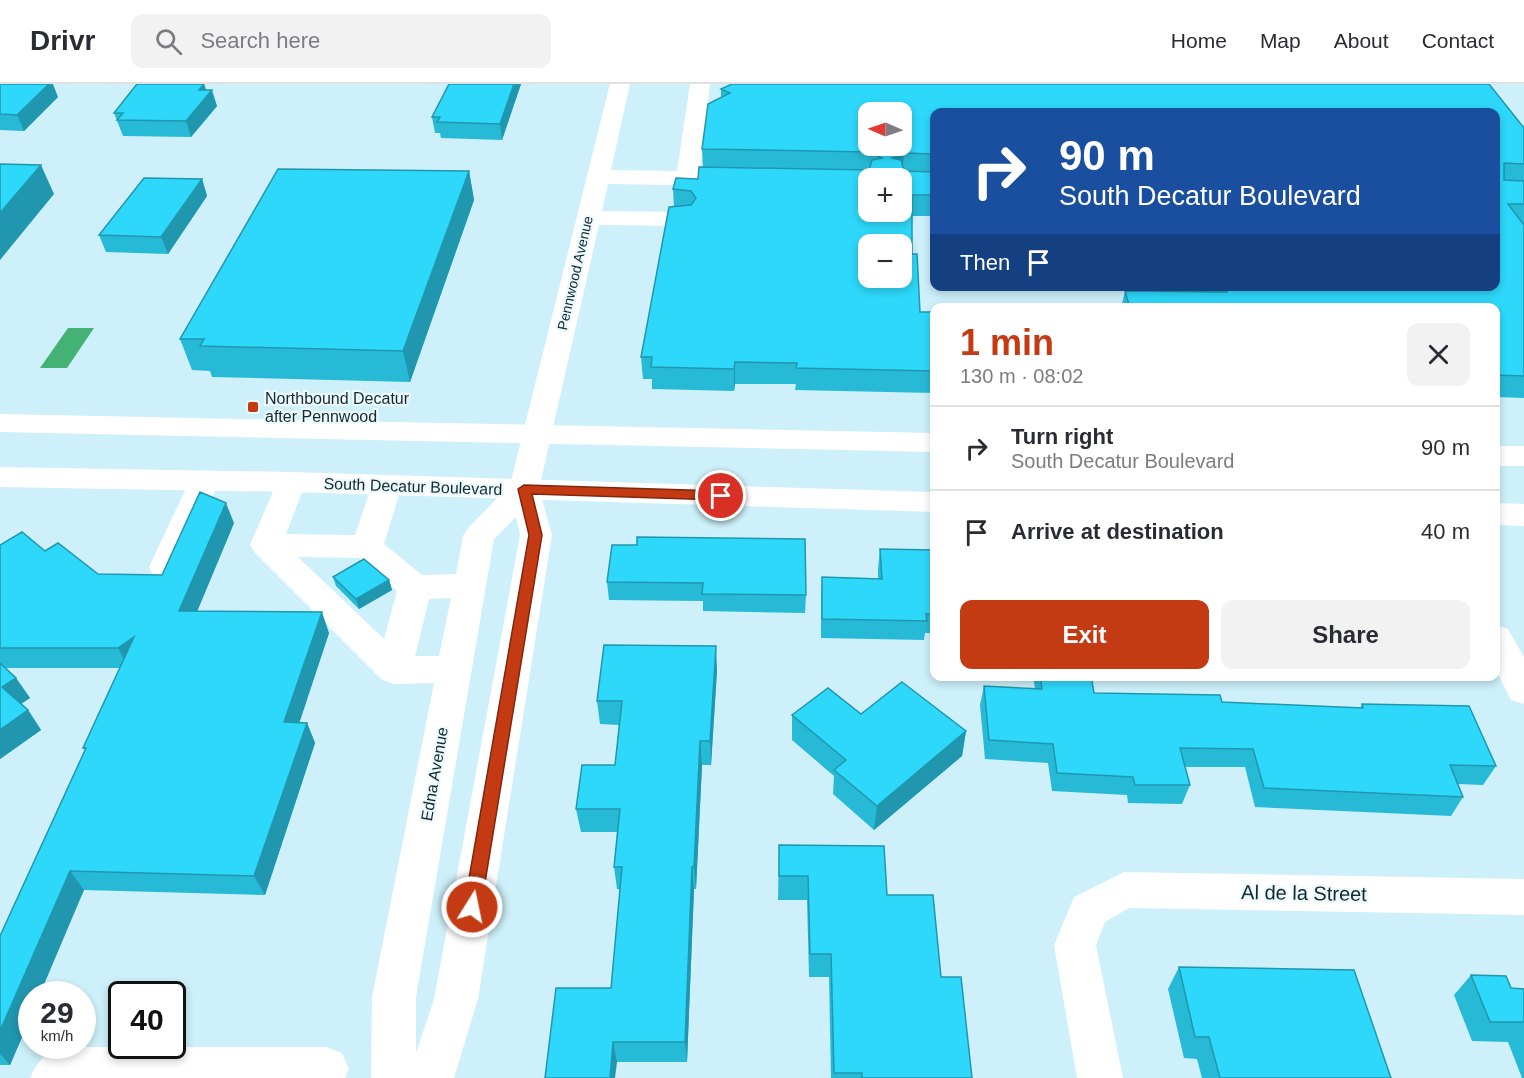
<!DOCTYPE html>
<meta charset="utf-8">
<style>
body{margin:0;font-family:Helvetica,sans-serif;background:#f2f2f3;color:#2b2b33;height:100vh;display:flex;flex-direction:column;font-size:22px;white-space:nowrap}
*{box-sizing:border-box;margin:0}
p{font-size:20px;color:#7c7c81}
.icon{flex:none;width:33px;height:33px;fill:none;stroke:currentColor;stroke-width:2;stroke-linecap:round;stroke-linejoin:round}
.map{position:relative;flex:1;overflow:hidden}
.details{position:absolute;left:930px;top:219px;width:570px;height:378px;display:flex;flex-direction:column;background:#fff;border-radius:12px;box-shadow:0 3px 9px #0003}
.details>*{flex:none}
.hud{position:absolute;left:930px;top:24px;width:570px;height:183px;border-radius:12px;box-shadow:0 3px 9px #0003;background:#1a4fa0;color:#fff;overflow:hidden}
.needle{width:39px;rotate:272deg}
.controls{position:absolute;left:858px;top:18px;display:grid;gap:12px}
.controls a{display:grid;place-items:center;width:54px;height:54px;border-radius:12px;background:#fff;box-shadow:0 3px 9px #0003;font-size:30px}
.speed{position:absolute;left:18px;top:897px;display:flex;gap:12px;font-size:30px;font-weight:700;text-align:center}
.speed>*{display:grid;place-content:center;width:78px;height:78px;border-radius:50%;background:#fff;box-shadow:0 3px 9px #0003;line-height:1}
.speed small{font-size:15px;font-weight:400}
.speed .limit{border:3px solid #111;border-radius:9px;background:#fff;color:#111}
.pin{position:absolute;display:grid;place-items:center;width:51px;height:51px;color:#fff;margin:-26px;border:3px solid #fff;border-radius:50%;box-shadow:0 2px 6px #0007}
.me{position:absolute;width:66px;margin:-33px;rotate:10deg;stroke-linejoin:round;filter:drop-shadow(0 0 4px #0008)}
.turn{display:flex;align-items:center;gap:21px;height:126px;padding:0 30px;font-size:27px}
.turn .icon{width:78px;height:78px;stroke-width:2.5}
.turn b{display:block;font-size:42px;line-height:51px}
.then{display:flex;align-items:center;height:57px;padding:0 30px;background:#0003;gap:12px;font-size:22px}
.round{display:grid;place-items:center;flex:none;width:63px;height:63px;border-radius:12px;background:#f2f2f3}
.summary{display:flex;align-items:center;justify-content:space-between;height:102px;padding:0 30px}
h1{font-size:36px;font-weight:800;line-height:45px;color:#c43b13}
.action{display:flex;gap:12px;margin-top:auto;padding:12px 30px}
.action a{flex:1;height:69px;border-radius:12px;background:#c43b13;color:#fff;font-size:24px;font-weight:800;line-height:69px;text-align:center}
.action a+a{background:#f2f2f3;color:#2b2b33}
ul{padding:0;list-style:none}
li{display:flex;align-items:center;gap:18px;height:84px;padding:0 30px;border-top:2px solid #e1e1e2}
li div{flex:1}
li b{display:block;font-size:22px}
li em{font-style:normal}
header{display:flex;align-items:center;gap:36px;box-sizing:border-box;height:84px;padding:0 30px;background:#fff;border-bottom:2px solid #e1e1e2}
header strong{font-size:28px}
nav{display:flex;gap:33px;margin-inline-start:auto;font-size:21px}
.search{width:420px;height:54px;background:#f2f2f3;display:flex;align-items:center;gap:15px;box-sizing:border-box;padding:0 21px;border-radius:12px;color:#7c7c81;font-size:22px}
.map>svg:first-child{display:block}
.water{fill:#43b274}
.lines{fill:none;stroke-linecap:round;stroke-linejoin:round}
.minor{fill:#fff;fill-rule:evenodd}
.major{fill:#fff;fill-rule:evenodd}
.wall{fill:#27bad7}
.shaded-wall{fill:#2097af}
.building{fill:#2dd8fa;stroke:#2097af;stroke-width:1.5;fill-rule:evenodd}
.route{fill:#c43b13;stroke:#7f260c;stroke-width:1.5}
.poi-dot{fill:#c43b13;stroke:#edf9fc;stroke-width:2}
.labels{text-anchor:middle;stroke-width:4.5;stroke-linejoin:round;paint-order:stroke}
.far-street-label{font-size:14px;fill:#112a30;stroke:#edf9fc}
.poi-label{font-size:16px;fill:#112a30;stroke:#edf9fc;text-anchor:start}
.street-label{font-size:16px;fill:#112a30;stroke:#edf9fc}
.near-street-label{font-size:20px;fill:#112a30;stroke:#edf9fc}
</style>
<header>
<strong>Drivr</strong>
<div class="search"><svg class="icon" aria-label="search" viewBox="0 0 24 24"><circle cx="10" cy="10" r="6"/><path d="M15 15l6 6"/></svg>Search here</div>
<nav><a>Home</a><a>Map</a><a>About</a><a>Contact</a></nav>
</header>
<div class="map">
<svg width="1524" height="994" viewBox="0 0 1524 994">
<rect width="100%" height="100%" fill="#cdf0fa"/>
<!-- water -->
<path class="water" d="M68,244H94L67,284H40Z"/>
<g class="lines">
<!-- minor -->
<g class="minor">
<path d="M610,0H630L611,86L677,87L690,0H710L700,87L752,90L755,95L752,100L744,102L608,100L602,127L683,128L691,130L695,135L691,140L683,142L599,141L539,405L552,451L478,915L454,994H371L372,913L434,599L394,600L382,596L255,469L250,461L280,391L291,388L302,391L306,398L286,450L355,451L372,401L376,394L387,391L398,394L402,401L384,460L422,491L456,490L463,452L468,444L510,401ZM516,433L520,451L434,915L416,969V913L494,455ZM298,473L359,474L397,507L384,555ZM451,514L439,572H415L429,515Z"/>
<path d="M205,386L216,389L220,396L181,483L177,491L165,495L153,491L149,483L190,396L194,389Z"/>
<path d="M1496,541L1508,545L1524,573V620L1511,616L1496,586Z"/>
<path d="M1124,788L1524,795V831L1129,824L1105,838L1096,861L1123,994H1077L1054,861L1074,813Z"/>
<path d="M64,963H326L342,969L349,985L345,994H30C39,974 44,971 64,963Z"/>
</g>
<!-- major -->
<g class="major">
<path d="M0,330L934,349V368L0,348Z"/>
<rect x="1496" y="362" width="28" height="20"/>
<path d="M0,383L291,388L934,408V428L291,408L0,403Z"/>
<path d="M1496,419L1524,420V442L1496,441Z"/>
</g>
</g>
<!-- wall -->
<g class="wall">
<path d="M0,0L58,13L24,47L0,46Z"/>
<path d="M449,0H521L502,56L441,54L440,49H435L432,33Z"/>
<path d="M721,5L1524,44V314L1496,313V224H1121L1125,207L1213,208L1211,202H1496L934,28V132H912V170L920,228H934V309L795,306L796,300H735L734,307L652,305V295H643L641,273L674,123L673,105L698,95L703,83L702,65L721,13Z"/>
<path d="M206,6L217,22L191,53L123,52L114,29Z"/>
<path d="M469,87L474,116L410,298L212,293L210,287L192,286L180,255Z"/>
<path d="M202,95L207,112L168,170L106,168L99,151Z"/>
<path d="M234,439L197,527L329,549L299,639H307L315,659L265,811L84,806L32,910V930L10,981H0V852L85,666L83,664L120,584H5L16,594L30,614L21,620L28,626L41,646L0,675V461L45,467L98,490L162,491Z"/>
<path d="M612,461L806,511L805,529L703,527V517L609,516L607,498Z"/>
<path d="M880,465L934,466V549H925L924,556L821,554V513L822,493L878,495V485Z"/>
<path d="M333,493L389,496L392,506L359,525L336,502Z"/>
<path d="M717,586L711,681H702L696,805H694L687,978H617L545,994L611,904L620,805H617L614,783L617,748H581L576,725L615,681L619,641L600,640L597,617Z"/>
<path d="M1033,592H1091L1094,609L1222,618L1360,624L1362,620L1496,682L1483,701L1458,700L1463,713L1451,732L1255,723L1245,683H1185L1190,701L1182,720L1128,719L1127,711L1052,707L1048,679L985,675L980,621L984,602L1035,605Z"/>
<path d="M861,630L966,647L962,672L874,746L833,710L834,692L792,656V631Z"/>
<path d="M779,761L887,811L941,893L972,994H831L829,893H809L807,816H778Z"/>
<path d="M1179,883L1391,994H1202L1197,975L1184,974L1168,905Z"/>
<path d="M1471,891L1511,904L1524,905V994H1522L1508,958L1472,957L1454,911Z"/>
</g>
<!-- shaded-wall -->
<g class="shaded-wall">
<path d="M49,0H53L58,13L24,47L17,31Z"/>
<path d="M204,0L208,11L212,6L217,22L191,53L186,37L199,6Z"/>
<path d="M514,0H521L502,56L500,40Z"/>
<path d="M904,69L902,89L892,74Z"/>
<path d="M41,81L54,110L0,176V129Z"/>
<path d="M469,87L474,116L410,298L403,267Z"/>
<path d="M202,95L207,112L168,170L161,153Z"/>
<path d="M735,278V300L734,307V285Z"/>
<path d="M226,419L234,439L189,547L179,527Z"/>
<path d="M389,496L392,506L359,525L356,515Z"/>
<path d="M322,528L329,549L293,658L284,638Z"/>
<path d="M134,553L129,584L118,564Z"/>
<path d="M716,562L717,586L711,681L710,657Z"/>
<path d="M16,594L30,614L16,623L2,603Z"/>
<path d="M28,626L41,646L0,675V646Z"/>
<path d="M307,639L315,659L265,811L254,792Z"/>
<path d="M966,647L962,672L874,746L877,722Z"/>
<path d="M700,657L702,681L696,805L694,783Z"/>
<path d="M692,783L694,805L687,978L685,958Z"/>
<path d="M70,787L84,806L40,910H32V930L10,981L0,970V947Z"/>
<path d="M613,958L617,978L615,994H610Z"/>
</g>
<!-- building -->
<g class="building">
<path d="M0,0H49L17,31L0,30Z"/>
<path d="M137,0H204L199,6H212L186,37L117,36L123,29H114Z"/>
<path d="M449,0H514L500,40L437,38L440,33H432Z"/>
<path d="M732,0H1489L1524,44V80L1504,79V96L1524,97V120H1508L1524,141V292L1496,291V224H1130L1125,207L1227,208L1225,202H1496V28H934V70L904,69L892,74L901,76L904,87L934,88V111H912V170H917L920,228H934V287L796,284L797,279L735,278L734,285L651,283L652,273H641L669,123L691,121L696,114L691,107L673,105L676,94L698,95L699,83L869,86L872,76L882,74L869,68L702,65L708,20L730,9L721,5ZM868,28H902V62H868ZM868,94H902V128H868ZM868,160H902V194H868Z"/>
<path d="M0,80L41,81L0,129Z"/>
<path d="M278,85L469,87L403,267L200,262L204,255H180Z"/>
<path d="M144,94L202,95L161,153L99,151Z"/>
<path d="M200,408L226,419L179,527L322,528L284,638L307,639L254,792L70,787L0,947V852L86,664H83L134,553L118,564H0V461L22,448L45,467L58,459L98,490L162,491Z"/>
<path d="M637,453L805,455L806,511L702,510L703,499L607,498L612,461H637Z"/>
<path d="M880,465L934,466V530H926L927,537L822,535V493L882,495Z"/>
<path d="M364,475L389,496L356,515L333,493Z"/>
<path d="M604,561L716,562L710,657H700L694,783H692L685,958H613L610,994H545L556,904H611L622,783H614L620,725H576L582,681H615L622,617H597Z"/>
<path d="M0,579L16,594L2,603L28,626L0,646Z"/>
<path d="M1040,592H1091L1094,609L1220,611L1222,618L1363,624L1362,620L1469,622L1496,682L1450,681L1463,713L1264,704L1253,665L1180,664L1190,701H1135L1133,693L1057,689L1053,660L989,656L984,602L1042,605Z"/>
<path d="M902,598L966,647L877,722L834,686L846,676L792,631L828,604L861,630Z"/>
<path d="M779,761L884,762L887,811H933L941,893H961L972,994H862V989H834L831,870H810L808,792H779Z"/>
<path d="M1179,883L1354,886L1391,994H1220L1209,953H1195Z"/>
<path d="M1471,891L1506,892L1511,904L1524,905V938H1490Z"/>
</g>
<!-- route -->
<path class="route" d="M524,401L721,407L728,412L721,416L532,410L542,451L481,823L478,828L472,830L466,828L464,823L529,451L518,405Z"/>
<!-- markers -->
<rect class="poi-dot" x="247" y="317" width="12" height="12" rx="3"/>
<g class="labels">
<!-- far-street labels -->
<g class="far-street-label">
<text transform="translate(575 189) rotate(-77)" y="5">Pennwood Avenue</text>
</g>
<!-- poi labels -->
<g class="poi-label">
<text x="265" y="320">Northbound Decatur<tspan x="265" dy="18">after Pennwood</tspan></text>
</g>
<!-- street labels -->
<g class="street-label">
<text transform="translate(413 402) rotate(2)" y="6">South Decatur Boulevard</text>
<text transform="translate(434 690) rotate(-80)" y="6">Edna Avenue</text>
</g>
<!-- near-street labels -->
<g class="near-street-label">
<text transform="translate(1304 809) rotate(1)" y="7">Al de la Street</text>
</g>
</g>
</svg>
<div class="controls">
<a><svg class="needle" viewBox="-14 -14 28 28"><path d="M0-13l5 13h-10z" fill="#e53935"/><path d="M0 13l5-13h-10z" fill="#7c7c81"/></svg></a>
<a>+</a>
<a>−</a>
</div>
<div class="speed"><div>29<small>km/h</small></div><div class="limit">40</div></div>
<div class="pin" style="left:721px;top:412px;background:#d93025"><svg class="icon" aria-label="arrive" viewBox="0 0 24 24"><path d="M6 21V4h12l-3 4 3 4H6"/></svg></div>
<svg class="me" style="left:472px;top:823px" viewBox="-20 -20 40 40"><circle r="17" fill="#c43b13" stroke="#fff" stroke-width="3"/><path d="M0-11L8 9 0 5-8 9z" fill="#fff"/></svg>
<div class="hud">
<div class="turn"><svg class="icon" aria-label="right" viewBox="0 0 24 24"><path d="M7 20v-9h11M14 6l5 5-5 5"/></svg><div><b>90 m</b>South Decatur Boulevard</div></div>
<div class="then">Then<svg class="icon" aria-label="arrive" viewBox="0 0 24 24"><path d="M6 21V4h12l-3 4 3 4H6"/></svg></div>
</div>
<section class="details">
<div class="summary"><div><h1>1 min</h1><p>130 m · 08:02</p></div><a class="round"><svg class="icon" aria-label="close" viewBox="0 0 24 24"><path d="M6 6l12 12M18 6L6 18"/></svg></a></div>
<ul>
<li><svg class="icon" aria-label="right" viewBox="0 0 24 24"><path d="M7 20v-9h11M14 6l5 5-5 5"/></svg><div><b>Turn right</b><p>South Decatur Boulevard</p></div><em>90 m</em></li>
<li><svg class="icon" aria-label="arrive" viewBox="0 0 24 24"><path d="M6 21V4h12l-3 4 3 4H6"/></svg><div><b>Arrive at destination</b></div><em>40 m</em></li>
</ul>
<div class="action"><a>Exit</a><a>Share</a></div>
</section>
</div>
